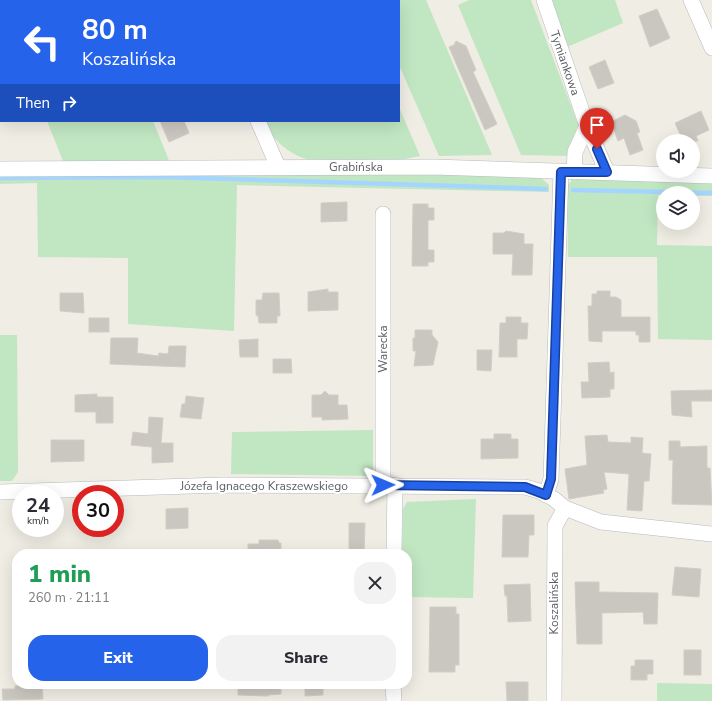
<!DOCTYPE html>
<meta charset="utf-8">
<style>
body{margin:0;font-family:"Nunito Sans",sans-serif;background:#f2f2f3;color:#2b2b33;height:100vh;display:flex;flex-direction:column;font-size:15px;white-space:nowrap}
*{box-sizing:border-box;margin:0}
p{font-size:13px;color:#7c7c81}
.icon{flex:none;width:22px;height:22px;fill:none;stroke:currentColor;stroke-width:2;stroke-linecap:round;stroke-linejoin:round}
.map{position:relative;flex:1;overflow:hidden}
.details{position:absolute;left:12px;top:549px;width:400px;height:140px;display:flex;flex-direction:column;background:#fff;border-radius:16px;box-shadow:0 4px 16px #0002}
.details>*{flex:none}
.top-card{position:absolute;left:0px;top:0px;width:400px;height:122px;box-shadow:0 4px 16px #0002;background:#2563eb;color:#fff;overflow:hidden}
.buttons{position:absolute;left:656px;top:134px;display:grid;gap:8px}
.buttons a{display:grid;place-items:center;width:44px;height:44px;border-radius:50%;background:#fff;box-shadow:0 4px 16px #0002;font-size:20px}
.speed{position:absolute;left:12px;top:485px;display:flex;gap:8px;font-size:20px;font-weight:700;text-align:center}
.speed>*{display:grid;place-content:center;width:52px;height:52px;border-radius:50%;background:#fff;box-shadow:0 4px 16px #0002;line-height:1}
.speed small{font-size:10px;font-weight:400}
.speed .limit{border:6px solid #d22;background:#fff;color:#111}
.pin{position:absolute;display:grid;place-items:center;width:34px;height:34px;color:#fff;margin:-41px -17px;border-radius:50% 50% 50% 0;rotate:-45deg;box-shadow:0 0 4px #0007}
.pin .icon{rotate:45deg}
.me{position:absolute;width:44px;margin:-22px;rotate:89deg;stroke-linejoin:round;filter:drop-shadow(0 0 3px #0008)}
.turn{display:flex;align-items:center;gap:14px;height:84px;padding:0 16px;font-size:18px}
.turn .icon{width:52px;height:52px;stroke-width:2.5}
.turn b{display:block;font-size:28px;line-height:34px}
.then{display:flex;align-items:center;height:38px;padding:0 16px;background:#0003;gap:8px;font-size:15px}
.round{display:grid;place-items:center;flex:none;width:42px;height:42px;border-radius:16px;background:#f2f2f3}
.overview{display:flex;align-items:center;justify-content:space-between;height:68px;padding:0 16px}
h1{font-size:24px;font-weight:800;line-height:30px;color:#1e9e55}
.action{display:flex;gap:8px;margin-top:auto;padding:8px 16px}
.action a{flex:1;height:46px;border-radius:16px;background:#2563eb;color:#fff;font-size:16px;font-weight:800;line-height:46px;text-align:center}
.action a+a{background:#f2f2f3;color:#2b2b33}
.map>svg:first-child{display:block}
.green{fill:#c1e6c2}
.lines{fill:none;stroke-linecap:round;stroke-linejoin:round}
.stream{stroke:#a4d5fe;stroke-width:4.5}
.building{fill:#cac7c1;stroke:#d3cec2}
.minor-casing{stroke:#b7babe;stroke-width:16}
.minor{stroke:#fff;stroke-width:15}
.route-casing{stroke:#184099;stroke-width:10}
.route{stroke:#2563eb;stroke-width:7}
.labels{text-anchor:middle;stroke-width:4;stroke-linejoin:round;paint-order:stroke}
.street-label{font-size:12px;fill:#5c6065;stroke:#fff}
</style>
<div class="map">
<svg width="712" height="701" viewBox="0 0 712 701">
<rect width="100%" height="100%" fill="#efede4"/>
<!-- green -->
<g class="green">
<path d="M371,0H426L492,155L439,156L399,65V1Z"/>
<path d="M469,0H531L578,124L569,156L521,155L458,5Z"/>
<path d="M549,0H615L623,23L567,47Z"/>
<path d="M399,107L420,156L399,160L307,159C288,154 272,139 263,121H399Z"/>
<path d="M47,121H153L170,163L63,161Z"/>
<path d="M29,171L482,175L540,177L549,185V192L237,185L234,331L128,324V258L38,257L37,183L0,184V172Z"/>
<path d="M574,178L712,182V196H693V193H663V195H658L657,245L712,246V340L658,339L657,257H568L567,186Z"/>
<path d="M0,335H17L18,472L12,481H0Z"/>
<path d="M373,430V476L231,474L232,432Z"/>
<path d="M476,499L473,598L407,597V554H402L403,509L407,502Z"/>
<path d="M657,683L712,684V701H657Z"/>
</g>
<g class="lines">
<!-- stream -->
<g class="stream">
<path d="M0,178L165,177L546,189"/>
<path d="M573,190L712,193"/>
</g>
</g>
<!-- building -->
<g class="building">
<path d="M657,9L670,38L650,47L639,16Z"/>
<path d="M456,41L466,46L476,70L473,72L497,124L485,130L449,47L454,45Z"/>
<path d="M605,60L614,83L598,89L589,67Z"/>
<path d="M701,111L709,130L696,136L698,141H683L675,123Z"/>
<path d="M625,115L636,121L640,132L637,133L643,150L630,155L624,138L618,141L611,122Z"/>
<path d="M160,121H184L189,133L169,142Z"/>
<path d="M347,202V221L321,222V203Z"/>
<path d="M413,204H428V208H434V220H428V250H434V262H428V266H412Z"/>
<path d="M506,231L524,234V244H533L532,275H512L513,254H493V233H504Z"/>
<path d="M328,289V292H338V310L308,311V292Z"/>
<path d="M597,291H610V297H616L621,300V317H650V342H639V335H636V331H602V342L589,341L588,306H592V294H597Z"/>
<path d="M60,293H83L84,313L60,311Z"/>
<path d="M263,293H279L280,316H277V323H259L258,316L256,315V300H262Z"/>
<path d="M506,317H521V323H528L527,339H517V357H499L500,323H506Z"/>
<rect x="89" y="318" width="20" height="14"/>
<path d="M415,330H432V335L438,342L433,365L414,366L416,351H413V338H415Z"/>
<path d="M111,338H138L137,353L158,356L159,353L168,354L169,346H186L185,367L110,364Z"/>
<path d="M258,339V357H240L239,340Z"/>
<path d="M477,350H492L491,371L477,370Z"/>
<path d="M273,359H291L292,373H273Z"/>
<path d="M609,362L610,373L614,372V389H610V397L582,398L581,382H589L588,363Z"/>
<path d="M712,390V401H691L692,417L672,415L671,391Z"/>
<path d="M325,391L329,395H338V405H347L348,419L322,420V417H312V395H321Z"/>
<path d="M97,394V397H113V423H96V412H75V395Z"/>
<path d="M186,396L204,398L201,419L180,417L182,404H185Z"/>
<path d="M149,417L163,418L161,443H173V462L152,463V447L131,445L133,432L148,434Z"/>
<path d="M494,434H511V439H518V458L481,459V439H494Z"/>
<path d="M607,435L608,442L631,443V437L643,438L642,453L651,454L649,481H644L642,511L627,510L629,474L604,472L607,489L603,490L604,493L569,499L565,469L587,465L585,436Z"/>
<path d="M51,440H84V461L51,462Z"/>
<path d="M669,441H680V447L707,446V468H710L712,505L672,504L673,460H669Z"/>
<path d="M188,508V528L166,529V509Z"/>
<path d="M503,515H534V535H529L528,557H502Z"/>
<path d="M349,523H365L364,554L349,553Z"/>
<path d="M259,540H278L279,543H281V554H248V544H259Z"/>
<path d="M675,567L701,569L699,597L672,595Z"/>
<path d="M575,582H599V592L658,593L657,624H644L643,612L602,613V644H577Z"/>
<path d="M530,584L531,621L508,622L507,596H505L504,585Z"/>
<path d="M430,607H456V614H459V665H455V672H429Z"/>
<rect x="684" y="650" width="17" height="25"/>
<path d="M635,660H653V674H647V680H631V666H635Z"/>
<path d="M506,682H528V701H507Z"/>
<path d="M32,684H42L43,699L3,700L2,689H15V686Z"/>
<path d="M238,684H281V694L268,695V696L238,695Z"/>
<path d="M305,684H323V695L305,696Z"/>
</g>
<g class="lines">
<defs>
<g id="minor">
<path d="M204,0V1"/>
<path d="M544,0L587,126L607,172"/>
<path d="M691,0L712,48"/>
<path d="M258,121L278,167"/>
<path d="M0,169L434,167L712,176"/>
<path d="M574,172L575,152L587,126"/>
<path d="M383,485V214"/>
<path d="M0,492L223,485L525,487L539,491L554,499L565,508L601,522L712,534"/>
<path d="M546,495L551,479L561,172"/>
<path d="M394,554L395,485"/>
<path d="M393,684L394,701"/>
<path d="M554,701L555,526L565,508"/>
</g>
</defs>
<!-- minor casing -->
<use href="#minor" class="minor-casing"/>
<!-- minor -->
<use href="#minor" class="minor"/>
</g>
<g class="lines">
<defs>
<path id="route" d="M383,485L525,487L546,495L551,479L561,172H607L597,149"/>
</defs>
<!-- route casing -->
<use href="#route" class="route-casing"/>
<!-- route -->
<use href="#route" class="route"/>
</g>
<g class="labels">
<!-- street labels -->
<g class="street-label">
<text transform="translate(565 63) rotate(71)" y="4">Tymiankowa</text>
<text x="356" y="171">Grabińska</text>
<text transform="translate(383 349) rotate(-90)" y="4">Warecka</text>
<text x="264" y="490">Józefa Ignacego Kraszewskiego</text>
<text transform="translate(554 603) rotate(-90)" y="4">Koszalińska</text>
</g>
</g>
</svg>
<div class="buttons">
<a><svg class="icon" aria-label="sound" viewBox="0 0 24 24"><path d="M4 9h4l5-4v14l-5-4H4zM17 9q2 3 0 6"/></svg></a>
<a><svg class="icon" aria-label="layers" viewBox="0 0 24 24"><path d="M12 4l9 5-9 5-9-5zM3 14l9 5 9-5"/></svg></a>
</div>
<div class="speed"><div>24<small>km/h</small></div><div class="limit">30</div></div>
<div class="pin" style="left:597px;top:149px;background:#d93025"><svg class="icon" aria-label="arrive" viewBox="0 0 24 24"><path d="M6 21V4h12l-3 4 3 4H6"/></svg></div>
<svg class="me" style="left:383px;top:485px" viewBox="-20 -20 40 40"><path d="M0-17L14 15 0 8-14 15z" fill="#2563eb" stroke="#fff" stroke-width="4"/></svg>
<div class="top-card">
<div class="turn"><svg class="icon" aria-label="left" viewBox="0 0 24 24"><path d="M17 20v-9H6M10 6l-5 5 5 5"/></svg><div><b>80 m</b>Koszalińska</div></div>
<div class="then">Then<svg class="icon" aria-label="right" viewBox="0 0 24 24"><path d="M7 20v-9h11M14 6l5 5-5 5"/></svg></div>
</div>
<section class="details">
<div class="overview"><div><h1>1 min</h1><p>260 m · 21:11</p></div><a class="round"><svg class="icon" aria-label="close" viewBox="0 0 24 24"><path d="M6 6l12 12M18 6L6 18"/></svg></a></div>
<div class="action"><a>Exit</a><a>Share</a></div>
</section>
</div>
